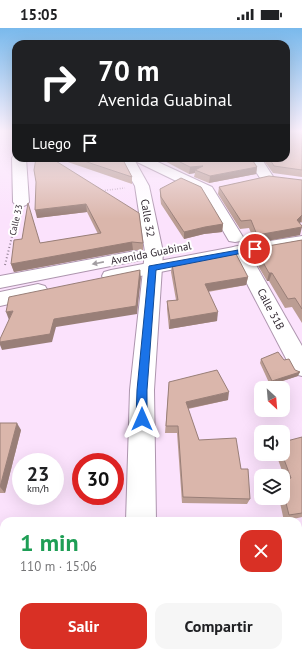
<!DOCTYPE html>
<html lang="es">
<meta charset="utf-8">
<style>
body{margin:0;font-family:"PT Sans",sans-serif;background:#f6f6f6;color:#202124;height:100vh;display:flex;flex-direction:column;font-size:15px;white-space:nowrap}
*{box-sizing:border-box;margin:0}
p{font-size:13px;color:#757577}
.icon{flex:none;width:22px;height:22px;fill:none;stroke:currentColor;stroke-width:2;stroke-linecap:round;stroke-linejoin:round}
.map{position:relative;flex:1;overflow:hidden}
.sheet{position:absolute;left:0px;top:489px;width:302px;height:140px;display:flex;flex-direction:column;background:#fff;border-radius:12px 12px 0 0;box-shadow:0 4px 16px #0002}
.sheet>*{flex:none}
.top-card{position:absolute;left:12px;top:12px;width:278px;height:122px;border-radius:12px;box-shadow:0 4px 16px #0002;background:#202124;color:#fff;overflow:hidden}
.needle{width:26px;rotate:154deg}
.buttons{position:absolute;left:254px;top:353px;display:grid;gap:8px}
.buttons a{display:grid;place-items:center;width:36px;height:36px;border-radius:8px;background:#fff;box-shadow:0 4px 16px #0002;font-size:20px}
.speed{position:absolute;left:12px;top:425px;display:flex;gap:8px;font-size:20px;font-weight:700;text-align:center}
.speed>*{display:grid;place-content:center;width:52px;height:52px;border-radius:50%;background:#fff;box-shadow:0 4px 16px #0002;line-height:1}
.speed small{font-size:10px;font-weight:400}
.speed .limit{border:6px solid #d22;background:#fff;color:#111}
.pin{position:absolute;display:grid;place-items:center;width:34px;height:34px;color:#fff;margin:-17px;border:2px solid #fff;border-radius:50%;box-shadow:0 1px 4px #0007}
.me{position:absolute;width:44px;margin:-22px;rotate:0deg;stroke-linejoin:round;filter:drop-shadow(0 0 3px #0008)}
.turn{display:flex;align-items:center;gap:14px;height:84px;padding:0 20px;font-size:18px}
.turn .icon{width:52px;height:52px;stroke-width:2.5}
.turn b{display:block;font-size:28px;line-height:34px}
.then{display:flex;align-items:center;height:38px;padding:0 20px;background:#0003;gap:8px;font-size:15px}
.round{display:grid;place-items:center;flex:none;width:42px;height:42px;border-radius:12px;background:#f6f6f6}
.head{display:flex;align-items:center;justify-content:space-between;height:68px;padding:0 20px}
h1{font-size:24px;font-weight:700;line-height:30px;color:#1e9e55}
.primary-button{display:flex;gap:8px;margin-top:auto;padding:8px 20px}
.primary-button a{flex:1;height:46px;border-radius:12px;background:#d93025;color:#fff;font-size:16px;font-weight:700;line-height:46px;text-align:center}
.primary-button a+a{background:#f6f6f6;color:#202124}
.status{display:flex;justify-content:space-between;align-items:center;height:28px;padding:0 20px;background:#fff;direction:ltr}
.status svg{height:11px;fill:currentColor}
.map>svg:first-child{display:block}
.lines{fill:none;stroke-linecap:round;stroke-linejoin:round}
.street-casing{stroke:#ad95ae;stroke-width:2}
.secondary-casing{stroke:#ad95ae;stroke-width:2}
.path-far1{stroke:#938294;stroke-width:1.5;stroke-dasharray:0.5 2;stroke-linecap:butt}
.path{stroke:#938294;stroke-width:2;stroke-dasharray:1 2.5;stroke-linecap:butt}
.street{fill:#fff;fill-rule:evenodd}
.secondary{fill:#fff;fill-rule:evenodd}
.wall{fill:#bb9d93}
.shaded-wall{fill:#997f78}
.building{fill:#dab6ab;stroke:#997f78}
.oneway{fill:#a29ea2}
.route{fill:#1a73e8;stroke:#114b97}
.labels{text-anchor:middle;stroke-width:4;stroke-linejoin:round;paint-order:stroke}
.far-street-label{font-size:9px;fill:#302730;stroke:#fff}
.street-label{font-size:11px;fill:#302730;stroke:#fff}
</style>
<div class="status"><b>15:05</b><svg viewBox="0 0 49 12"><path d="M0 12V9h3v3zM5 12V6h3v6zM10 12V3h3v9zM15 12V0h3v12zM26 1h20v11H26zM47 4h2v5h-2z"/></svg></div>
<div class="map">
<svg width="302" height="629" viewBox="0 0 302 629">
<rect width="100%" height="100%" fill="#fbe2fc"/>
<g class="lines">
<defs>
<g id="street">
<path d="M14,127H16V130H26L29,174L26,177L21,179L16,177L13,174L12,130Z"/>
<path d="M119,130H149L212,159L243,209L241,213L235,214L229,213L201,165L135,133L149,158L163,224L154,362L156,493H126L130,362L145,224L135,158Z"/>
<path d="M247,130H261L274,150L272,153L267,154L262,153Z"/>
<path d="M239,218L245,219L248,223L302,318V348L294,346L230,223L233,219Z"/>
<rect x="0" y="584" width="4" height="36"/>
<path d="M126,625H162L163,629H125Z"/>
</g>
<g id="secondary">
<path d="M302,208V218L239,228L111,254L104,252L102,248L104,244L111,242L239,218Z"/>
<path d="M135,223L141,224L144,228L141,232L0,260V248Z"/>
<path d="M38,256L45,258L48,263L45,268L0,278V264Z"/>
</g>
</defs>
<!-- street casing -->
<use href="#street" class="street-casing"/>
<!-- secondary casing -->
<use href="#secondary" class="secondary-casing"/>
<!-- path-far1 -->
<path class="path-far1" d="M100,163L125,160"/>
<!-- path -->
<path class="path" d="M5,237L17,188"/>
<!-- street -->
<use href="#street" class="street"/>
<!-- secondary -->
<use href="#secondary" class="secondary"/>
</g>
<!-- wall -->
<g class="wall">
<path d="M302,103V149L273,145L262,130H286Z"/>
<path d="M36,130L143,215V222H133L14,244L11,236L40,215L98,206L87,184L37,190Z"/>
<path d="M56,130H122L132,149V156Z"/>
<path d="M159,130H251L257,139L256,146L209,155L194,149L195,145L189,146Z"/>
<path d="M302,152V195L301,194L299,195L300,207L255,215L249,200L240,201L218,166L219,159Z"/>
<path d="M160,161L223,196L222,204L204,206L184,211L161,176L160,168Z"/>
<path d="M302,212V295L292,279L285,280L269,253H267L254,231L256,222H261L262,219Z"/>
<path d="M172,236L248,249L246,257L208,264L217,293L169,301L167,281V273L176,272L171,244Z"/>
<path d="M261,331L284,332L295,342L298,348L270,357L260,335Z"/>
<path d="M169,354L228,372L188,381L199,412L241,441L250,471L247,476L182,475L177,405H165Z"/>
<path d="M0,395L21,402L5,465H0Z"/>
<path d="M302,409V489L284,493L279,470H283V452L285,451L276,426H283Z"/>
<path d="M219,625H255L220,628Z"/>
</g>
<!-- shaded-wall -->
<g class="shaded-wall">
<path d="M203,138L195,142V145L189,146L190,139Z"/>
<path d="M257,139L256,146L209,155L210,148Z"/>
<path d="M86,176L87,184L37,190L35,182Z"/>
<path d="M302,187L301,194L295,199L297,192Z"/>
<path d="M223,196L222,204L204,206L184,211V204L205,199Z"/>
<path d="M302,199L300,207L255,215L257,207Z"/>
<path d="M132,214L133,222L14,244L11,236Z"/>
<path d="M140,242L141,250L137,286L56,299L52,314L2,322L0,317V314L54,291Z"/>
<path d="M269,245H272L269,253H267Z"/>
<path d="M248,249L246,257L203,264L205,256Z"/>
<path d="M13,283L9,292L6,284Z"/>
<path d="M218,284L217,293L169,301L170,292Z"/>
<path d="M300,344L298,348L270,357L272,353Z"/>
<path d="M229,364L228,372L185,381L186,374Z"/>
<path d="M17,395L21,402L5,465L0,459Z"/>
<path d="M79,625H82L81,629H78Z"/>
</g>
<!-- building -->
<g class="building">
<path d="M286,103H302V142L274,138L269,130H286Z"/>
<path d="M36,130H51L139,185L143,215L132,214L11,236L14,212L22,211L28,175L40,215L101,205L86,176L35,182L36,154L34,142Z"/>
<path d="M75,130H122L132,149Z"/>
<path d="M172,130H251L257,139L210,148L195,142L203,138L190,139Z"/>
<path d="M269,148L302,152V187L297,192L302,198V199L257,207L251,192L241,193L219,159Z"/>
<path d="M181,150L201,159L223,196L205,199L184,204L161,169L160,161Z"/>
<path d="M302,212V281L295,270L288,271L272,245H269L256,222L263,221L262,219Z"/>
<path d="M236,226L248,249L205,256L218,284L170,292L167,273L178,272L172,236Z"/>
<path d="M140,242L136,278L54,291L50,306L0,314V311L13,283L6,284L9,269Z"/>
<path d="M278,324L284,332L289,331L295,342L300,344L272,353L261,331Z"/>
<path d="M217,342L229,364L186,374L199,412L236,410L241,441H248L250,471L183,469L178,398H166L169,354Z"/>
<path d="M0,395H17L0,459Z"/>
<path d="M302,409V485L289,487L283,463V452L291,450L282,426H283V414Z"/>
<path d="M0,615H4V625H79L78,629H0Z"/>
<path d="M222,625H241L223,626Z"/>
</g>
<!-- one-way arrows -->
<defs><path id="oneway-solid" d="M-6-.8H1V-3.2L6.5 0L1 3.2V.8H-6Z"/></defs>
<use class="oneway" href="#oneway-solid" transform="translate(98 235) rotate(169)"/>
<!-- sky -->
<linearGradient id="sky" x2="0" y2="1"><stop stop-color="#79b9ec"/><stop offset="0.54" stop-color="#fdf2fe"/><stop offset="1" stop-color="#fdf2fe" stop-opacity="0"/></linearGradient>
<rect width="302" height="191" fill="url(#sky)"/>
<!-- route -->
<path class="route" d="M255,219L259,221L258,222L156,242L147,362V391L145,395L142,396L138,395L136,391L137,362L149,238Z"/>
<g class="labels">
<!-- far-street labels -->
<g class="far-street-label">
<text transform="translate(16 192) rotate(-77)" y="3">Calle 33</text>
</g>
<!-- street labels -->
<g class="street-label">
<text transform="translate(148 190) rotate(80)" y="4">Calle 32</text>
<text transform="translate(151 225) rotate(-11)" y="4">Avenida Guabinal</text>
<text transform="translate(271 281) rotate(62)" y="4">Calle 31B</text>
</g>
</g>
</svg>
<div class="buttons">
<a><svg class="needle" viewBox="-14 -14 28 28"><path d="M0-13l5 13h-10z" fill="#e53935"/><path d="M0 13l5-13h-10z" fill="#757577"/></svg></a>
<a><svg class="icon" aria-label="sound" viewBox="0 0 24 24"><path d="M4 9h4l5-4v14l-5-4H4zM17 9q2 3 0 6"/></svg></a>
<a><svg class="icon" aria-label="layers" viewBox="0 0 24 24"><path d="M12 4l9 5-9 5-9-5zM3 14l9 5 9-5"/></svg></a>
</div>
<div class="speed"><div>23<small>km/h</small></div><div class="limit">30</div></div>
<div class="pin" style="left:255px;top:221px;background:#d93025"><svg class="icon" aria-label="arrive" viewBox="0 0 24 24"><path d="M6 21V4h12l-3 4 3 4H6"/></svg></div>
<svg class="me" style="left:142px;top:391px" viewBox="-20 -20 40 40"><path d="M0-17L14 15 0 8-14 15z" fill="#1a73e8" stroke="#fff" stroke-width="4"/></svg>
<div class="top-card">
<div class="turn"><svg class="icon" aria-label="right" viewBox="0 0 24 24"><path d="M7 20v-9h11M14 6l5 5-5 5"/></svg><div><b>70 m</b>Avenida Guabinal</div></div>
<div class="then">Luego<svg class="icon" aria-label="arrive" viewBox="0 0 24 24"><path d="M6 21V4h12l-3 4 3 4H6"/></svg></div>
</div>
<section class="sheet">
<div class="head"><div><h1>1 min</h1><p>110 m · 15:06</p></div><a class="round" style="background:#d93025;color:#fff"><svg class="icon" aria-label="close" viewBox="0 0 24 24"><path d="M6 6l12 12M18 6L6 18"/></svg></a></div>
<div class="primary-button"><a>Salir</a><a>Compartir</a></div>
</section>
</div>
